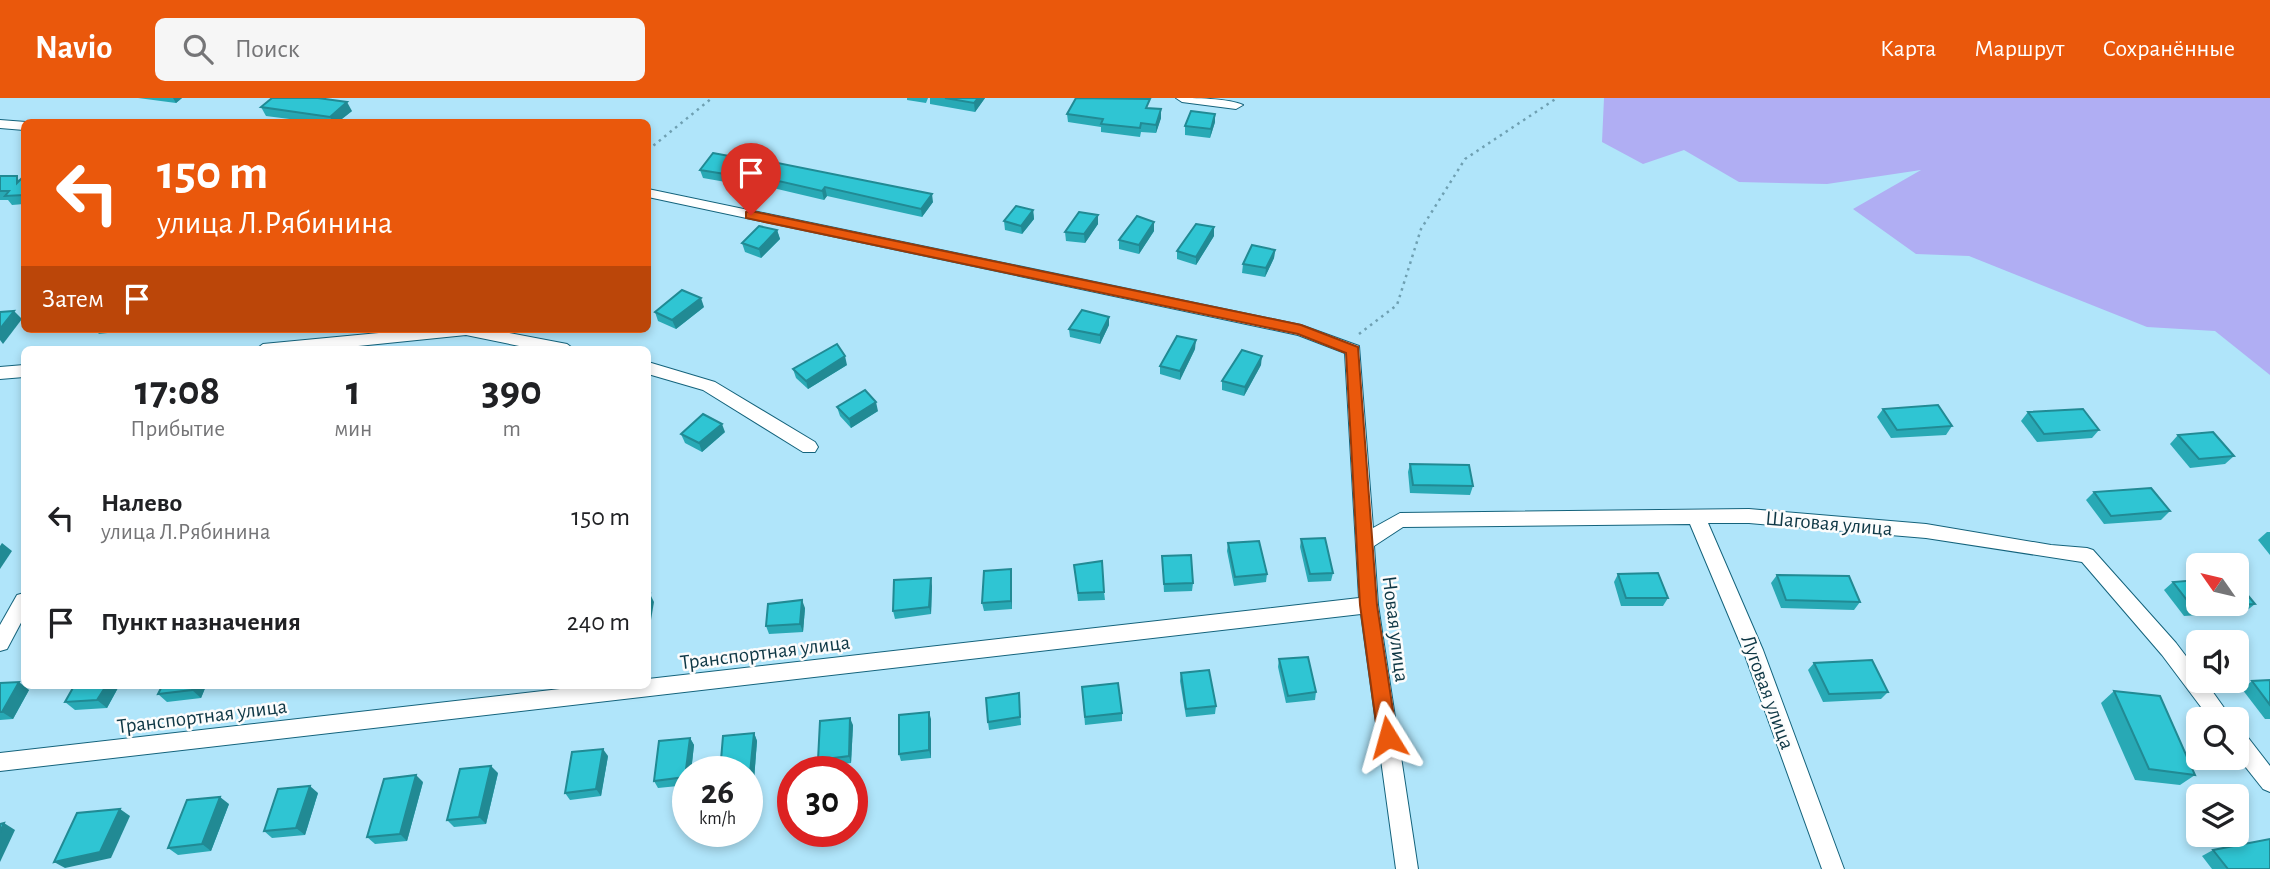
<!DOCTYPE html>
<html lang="ru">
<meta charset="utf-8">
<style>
body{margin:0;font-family:"Alegreya Sans",sans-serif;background:#f6f6f6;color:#202124;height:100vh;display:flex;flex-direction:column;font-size:26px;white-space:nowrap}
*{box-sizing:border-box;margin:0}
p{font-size:23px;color:#757577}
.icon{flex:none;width:38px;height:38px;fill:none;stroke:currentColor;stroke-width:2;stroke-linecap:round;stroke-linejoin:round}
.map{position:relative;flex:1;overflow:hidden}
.panel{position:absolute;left:21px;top:248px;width:630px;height:343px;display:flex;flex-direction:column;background:#fff;border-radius:10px;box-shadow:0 4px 10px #0003}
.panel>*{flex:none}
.guide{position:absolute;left:21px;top:21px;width:630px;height:214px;border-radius:10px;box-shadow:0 4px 10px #0003;background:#ea580c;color:#fff;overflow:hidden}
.needle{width:46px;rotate:304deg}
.tools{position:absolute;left:2186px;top:455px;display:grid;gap:14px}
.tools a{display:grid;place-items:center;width:63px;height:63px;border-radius:10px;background:#fff;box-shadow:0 4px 10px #0003;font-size:35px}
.speed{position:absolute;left:672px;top:658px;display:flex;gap:14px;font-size:35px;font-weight:700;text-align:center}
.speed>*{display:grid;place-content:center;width:91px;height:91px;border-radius:50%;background:#fff;box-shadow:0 4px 10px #0003;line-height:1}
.speed small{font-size:18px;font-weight:400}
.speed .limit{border:10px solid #d22;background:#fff;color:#111}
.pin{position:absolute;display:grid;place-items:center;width:60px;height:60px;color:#fff;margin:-72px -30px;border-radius:50% 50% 50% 0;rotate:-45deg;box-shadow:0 0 7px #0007}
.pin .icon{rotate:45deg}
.me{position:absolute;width:77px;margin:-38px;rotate:352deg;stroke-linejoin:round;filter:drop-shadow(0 0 5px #0008)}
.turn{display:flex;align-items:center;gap:24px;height:147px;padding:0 21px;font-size:32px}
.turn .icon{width:91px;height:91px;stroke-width:2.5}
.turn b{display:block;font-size:49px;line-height:60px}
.then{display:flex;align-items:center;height:66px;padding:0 21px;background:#0003;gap:14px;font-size:26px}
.eta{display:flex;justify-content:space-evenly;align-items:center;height:119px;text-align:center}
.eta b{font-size:42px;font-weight:700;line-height:49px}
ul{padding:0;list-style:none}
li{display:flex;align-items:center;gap:21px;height:105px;padding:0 21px}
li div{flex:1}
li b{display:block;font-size:26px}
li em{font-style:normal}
header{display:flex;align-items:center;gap:42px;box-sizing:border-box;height:98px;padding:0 35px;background:#ea580c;color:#fff}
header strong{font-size:33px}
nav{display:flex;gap:38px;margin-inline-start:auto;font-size:24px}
.search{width:490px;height:63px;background:#f6f6f6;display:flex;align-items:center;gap:18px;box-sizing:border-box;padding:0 24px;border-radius:10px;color:#757577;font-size:26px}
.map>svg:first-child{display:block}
.green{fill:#b0aef3}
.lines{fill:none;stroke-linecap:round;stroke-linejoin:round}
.minor-casing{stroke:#14637c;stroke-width:2}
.path{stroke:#6fa0b2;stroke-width:2.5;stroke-dasharray:2.5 4.5;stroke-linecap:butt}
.minor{fill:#fff;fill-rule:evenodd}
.wall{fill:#28a9b5}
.shaded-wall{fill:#218a94}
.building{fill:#2fc5d3;stroke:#218a94;stroke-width:2}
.route{fill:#ea580c;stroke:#983908;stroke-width:2}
.labels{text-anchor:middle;stroke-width:5;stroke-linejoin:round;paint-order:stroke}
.street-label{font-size:21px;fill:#0e3745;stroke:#fcfcfc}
</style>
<header>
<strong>Navio</strong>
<div class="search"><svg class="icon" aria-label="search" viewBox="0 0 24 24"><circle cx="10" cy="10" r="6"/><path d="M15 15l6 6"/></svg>Поиск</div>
<nav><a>Карта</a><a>Маршрут</a><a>Сохранённые</a></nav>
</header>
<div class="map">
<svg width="2270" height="771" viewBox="0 0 2270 771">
<rect width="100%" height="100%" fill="#b0e5fa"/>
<!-- green -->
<path class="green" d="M1604,0H2270V277L2215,233L2147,229L1969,158L1916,156L1853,111L1921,72L1827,86L1739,84L1684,52L1643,66L1602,44Z"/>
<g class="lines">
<defs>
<g id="minor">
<path d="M1176,0C1194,0 1228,0 1243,7L1236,11L1182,4Z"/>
<path d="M0,22L26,24L24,32L0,30Z"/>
<path d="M648,91L1301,227L1359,248L1373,430L1400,415L1749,411L1926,426L2051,447L2087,450L2093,452L2176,545L2198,574V583H2205L2232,621H2210L2162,557L2082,464L1926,440L1749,425H1708L1763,552L1844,771H1822L1743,552L1690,426L1403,429L1374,448L1378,507L1418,771H1396L1361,516L0,673V655L586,588H648V581L1359,500L1345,255L1298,237L648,99Z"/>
<path d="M421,231H488L567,246L575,252H539L466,237L319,252H255L263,246Z"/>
<path d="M648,264L715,284L815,344L818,349L815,354H803L703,292L648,276Z"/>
<path d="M24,267V279L0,281V269Z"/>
<path d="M24,495V519L7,551L0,553V527L17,497Z"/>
<path d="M2236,631L2243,633L2270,668V694L2263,691L2236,657Z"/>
</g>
</defs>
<!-- minor casing -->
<use href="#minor" class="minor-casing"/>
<!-- path -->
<g class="path">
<path d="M648,52L712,0"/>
<path d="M1359,236L1397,207L1421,131L1465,61L1557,0"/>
</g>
<!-- minor -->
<use href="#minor" class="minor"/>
</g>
<!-- wall -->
<g class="wall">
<path d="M138,0H182L176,5Z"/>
<path d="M907,0H928L926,5L907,2Z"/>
<path d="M930,0H985L975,14L930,6Z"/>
<path d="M261,9L352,13L338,24H313L266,18Z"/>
<path d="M1149,10L1161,20L1156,35L1141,34L1140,39L1101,34V29L1068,24L1067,16Z"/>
<path d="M1215,24L1210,40L1185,37V28Z"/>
<path d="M761,64L933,104L922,119L827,98L824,102L773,90L771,92L703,80L700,72Z"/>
<path d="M0,78L20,82L24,78V106L12,107L8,102H0Z"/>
<path d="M1033,112L1034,121L1022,136L1005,132L1004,123Z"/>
<path d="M1098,117V126L1085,145L1066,143L1065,134Z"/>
<path d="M777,132L780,141L761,160L745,154L742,145Z"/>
<path d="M1154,133L1139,156L1119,151V142Z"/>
<path d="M1214,138L1196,167L1177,161V153Z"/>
<path d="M1275,152L1274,160L1265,179L1242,175L1243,166Z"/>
<path d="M704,209L676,231L658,223L655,214Z"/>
<path d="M1109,227L1100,246L1070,239L1069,231Z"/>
<path d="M94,231H126L125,233L99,236Z"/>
<path d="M1195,251L1180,282L1160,276V268Z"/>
<path d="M847,267L808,291L796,280L793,271Z"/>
<path d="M1261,267L1244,298L1222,292V283Z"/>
<path d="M837,309L878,313L851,330L840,318Z"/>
<path d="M1883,311L1952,328L1946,337L1891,340L1877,319Z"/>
<path d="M2028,314L2099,332L2092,340L2037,344L2021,323Z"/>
<path d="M725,334L702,354L685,345L681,336Z"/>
<path d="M2178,337L2234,358L2225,366L2190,370L2170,346Z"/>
<path d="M1410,366L1473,388L1470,397L1410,395L1408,374Z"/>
<path d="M2094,394L2170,413L2161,422L2104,426L2086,402Z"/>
<path d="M2267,434H2270V457L2258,442Z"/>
<path d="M1301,441L1333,475L1331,483L1308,484L1300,449Z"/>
<path d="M1228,445L1267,476L1266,484L1234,488L1227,453Z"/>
<path d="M1162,458L1193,485L1192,493L1164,494Z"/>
<path d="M1011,471L1012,511L984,513L982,505Z"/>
<path d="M1075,475L1104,494L1105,502L1078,503Z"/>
<path d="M1618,476L1668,500L1663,508H1621L1614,484Z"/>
<path d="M1777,477L1860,504L1854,512L1781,510L1771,485Z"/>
<path d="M2173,484L2255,506L2245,514L2184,518L2164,492Z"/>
<path d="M932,488L931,516L895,521L893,513Z"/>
<path d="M805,510L803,534L769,536L766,528Z"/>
<path d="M1279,561L1316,594L1315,602L1286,605L1278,569Z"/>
<path d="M1814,565L1888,594L1881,601L1823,604L1808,572Z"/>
<path d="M1181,575L1216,608L1215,616L1186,619L1180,583Z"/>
<path d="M2270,582V621H2265L2242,591L2252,583Z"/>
<path d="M0,585L29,592L13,621L0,622Z"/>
<path d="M74,588H119L107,610L75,612L65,604Z"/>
<path d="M206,588L201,600L167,604L158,596Z"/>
<path d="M1082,589L1122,615V623L1085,627Z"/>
<path d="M2114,593L2195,677L2180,687L2135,682L2101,605Z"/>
<path d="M1019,595L1021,627L989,632L988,624Z"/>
<path d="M931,621V660L901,663L899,656Z"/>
<path d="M853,627L851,665L821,669L818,662Z"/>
<path d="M754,635L757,643L754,682L747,683V674Z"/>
<path d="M690,640L694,647L691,674H688V687L658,690L654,683Z"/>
<path d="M608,658L601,698L570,702L565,695Z"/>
<path d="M498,675L486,726L454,729L447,722Z"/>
<path d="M423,684L407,743L375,746L367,739Z"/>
<path d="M318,695L305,737L272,740L264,733Z"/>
<path d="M229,706L211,753L178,757L168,750Z"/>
<path d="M2213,752L2270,771H2212L2202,758Z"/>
</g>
<!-- shaded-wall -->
<g class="shaded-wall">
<path d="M173,0H182L176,5Z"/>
<path d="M978,0H985L975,14L974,5Z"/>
<path d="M347,4L352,13L338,24H333L330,19Z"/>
<path d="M1161,11V20L1156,35V27Z"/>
<path d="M1215,16V24L1210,40L1211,31Z"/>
<path d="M770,81L773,90L771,92L768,83Z"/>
<path d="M825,89L827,98L824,102L822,93Z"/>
<path d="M932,96L933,104L922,119L921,111Z"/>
<path d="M1033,112L1034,121L1022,136L1021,128Z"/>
<path d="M1098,117V126L1085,145L1084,136Z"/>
<path d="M1154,124V133L1139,156V147Z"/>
<path d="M1214,129V138L1196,167V159Z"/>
<path d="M777,132L780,141L761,160L759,151Z"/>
<path d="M1275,152L1274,160L1265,179L1266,170Z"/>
<path d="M701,200L704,209L676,231L672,222Z"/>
<path d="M14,213L22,221L3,246L0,242V231Z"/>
<path d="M1109,219V227L1100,246V237Z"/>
<path d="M1196,242L1195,251L1180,282V273Z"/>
<path d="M845,258L847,267L808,291L806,283Z"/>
<path d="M1262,258L1261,267L1244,298L1245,289Z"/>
<path d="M648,291L650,297L648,303Z"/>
<path d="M876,304L878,313L851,330L849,321Z"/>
<path d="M722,326L725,334L702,354L699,345Z"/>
<path d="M2,445L12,453L0,471V448Z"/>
<path d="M1011,471L1012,480V511L1011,503Z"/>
<path d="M931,480L932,488L931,516L929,509Z"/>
<path d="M650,496L654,504L648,540V510Z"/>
<path d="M802,502L805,510L803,534L800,526Z"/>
<path d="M19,584L29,592L13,621L2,614Z"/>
<path d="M106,588H119L107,610L97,602Z"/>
<path d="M194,588H206L201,600L192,592Z"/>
<path d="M929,614L931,621V660L929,652Z"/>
<path d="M850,620L853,627L851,665L849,658Z"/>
<path d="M754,635L757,643L754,682L750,675Z"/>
<path d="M690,640L694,647L691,674H688V684L685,679Z"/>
<path d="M603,651L608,658L601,698L596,691Z"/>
<path d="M491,668L498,675L486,726L479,719Z"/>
<path d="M416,677L423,684L407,743L400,736Z"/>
<path d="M310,688L318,695L305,737L296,730Z"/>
<path d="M220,699L229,706L211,753L202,746Z"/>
<path d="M120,711L130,718L111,760L65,770L54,764Z"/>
<path d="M4,725L15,732L0,764V734Z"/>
</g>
<!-- building -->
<g class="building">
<path d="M272,0H318L347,4L330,19L261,9Z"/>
<path d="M945,0H978L974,5Z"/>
<path d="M1076,0L1150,1L1146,10L1161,11L1156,27L1141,25L1140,30L1101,26L1103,21L1067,16Z"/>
<path d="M1191,13L1215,16L1211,31L1185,28Z"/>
<path d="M713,55L761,64L763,62L932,96L921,111L825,89L822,93L770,81L768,83L700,72Z"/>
<path d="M0,78H17V85L24,78V97L5,98L9,93H0Z"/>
<path d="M1016,108L1033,112L1021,128L1004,123Z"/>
<path d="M1079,114L1098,117L1084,136L1065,134Z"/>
<path d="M1137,118L1154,124L1139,147L1119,142Z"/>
<path d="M1196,126L1214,129L1196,159L1177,153Z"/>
<path d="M759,128L777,132L759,151L742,145Z"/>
<path d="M1252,147L1275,152L1266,170L1243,166Z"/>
<path d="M682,192L701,200L672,222L655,214Z"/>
<path d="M1082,212L1109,219L1100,237L1069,231Z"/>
<path d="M14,213L0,231V214Z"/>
<path d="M1177,238L1196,242L1180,273L1160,268Z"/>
<path d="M837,246L845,258L806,283L793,271Z"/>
<path d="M1242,252L1262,258L1245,289L1222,283Z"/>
<path d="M865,292L876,304L849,321L837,309Z"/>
<path d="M1938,307L1952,328L1897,332L1883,311Z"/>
<path d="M2083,311L2099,332L2044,336L2028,314Z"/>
<path d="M703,316L722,326L699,345L681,336Z"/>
<path d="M2213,334L2234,358L2199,361L2178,337Z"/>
<path d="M1410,366L1469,367L1473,388L1413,387Z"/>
<path d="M2151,390L2170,413L2111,418L2094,394Z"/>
<path d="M1325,440L1333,475L1310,476L1301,441Z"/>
<path d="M1259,443L1267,476L1235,479L1228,445Z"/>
<path d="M1191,457L1193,485L1164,486L1162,458Z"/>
<path d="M1102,463L1104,494L1078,495L1074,467Z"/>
<path d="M1011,471V503L982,505L984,473Z"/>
<path d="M1658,475L1668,500H1626L1618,476Z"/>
<path d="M1777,477L1849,478L1860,504L1786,502Z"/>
<path d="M931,480L929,509L893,513L894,482Z"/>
<path d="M2198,482V506H2236V483L2255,506L2193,510L2173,484Z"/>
<path d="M650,496L648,510V497Z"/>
<path d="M802,502L800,526L766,528L768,506Z"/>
<path d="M1308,559L1316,594L1288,598L1279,561Z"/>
<path d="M1872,562L1888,594L1829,596L1814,565Z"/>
<path d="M1209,572L1216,608L1186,611L1181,575Z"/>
<path d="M2270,582V607L2252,583Z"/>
<path d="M19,584L2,614H0V585Z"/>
<path d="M1118,585L1122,615L1085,619L1082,589Z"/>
<path d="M74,588H106L97,602L65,604Z"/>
<path d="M162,588H194L192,592L158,596Z"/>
<path d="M2114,593L2160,598L2195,677L2149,671Z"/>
<path d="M1019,595L1020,619L988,624L986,600Z"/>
<path d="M929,614V652L899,656V617Z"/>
<path d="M850,620L849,658L818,662L820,623Z"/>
<path d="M754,635L750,675L720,674L723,638Z"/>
<path d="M690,640L685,679L654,683L659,643Z"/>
<path d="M603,651L596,691L565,695L572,654Z"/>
<path d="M491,668L479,719L447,722L460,671Z"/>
<path d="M416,677L400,736L367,739L384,681Z"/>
<path d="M310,688L296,730L264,733L278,691Z"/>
<path d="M220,699L202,746L168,750L187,702Z"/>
<path d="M120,711L100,754L54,764L77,715Z"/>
<path d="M4,725L0,734V726Z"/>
<path d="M2270,741V771H2228L2213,752Z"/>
</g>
<!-- route -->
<path class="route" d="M751,113L1301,227L1358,249L1377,507L1397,639L1394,645L1388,647L1381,645L1378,639L1360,507L1346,255L1298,236L746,120V114Z"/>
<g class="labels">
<!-- street labels -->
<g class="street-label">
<text transform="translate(1829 425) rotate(5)" y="7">Шаговая улица</text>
<text transform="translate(1396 531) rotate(83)" y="7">Новая улица</text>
<text transform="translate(765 554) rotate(-7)" y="7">Транспортная улица</text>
<text transform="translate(1768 594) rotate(70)" y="7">Луговая улица</text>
<text transform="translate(202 618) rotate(-7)" y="7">Транспортная улица</text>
</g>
</g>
</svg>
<div class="tools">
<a><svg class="needle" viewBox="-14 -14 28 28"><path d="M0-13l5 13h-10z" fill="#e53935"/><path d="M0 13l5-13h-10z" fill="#757577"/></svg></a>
<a><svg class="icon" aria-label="sound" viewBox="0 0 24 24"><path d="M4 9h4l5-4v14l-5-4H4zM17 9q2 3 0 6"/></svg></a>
<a><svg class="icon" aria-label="search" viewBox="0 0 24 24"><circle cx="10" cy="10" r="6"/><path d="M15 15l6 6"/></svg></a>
<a><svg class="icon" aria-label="layers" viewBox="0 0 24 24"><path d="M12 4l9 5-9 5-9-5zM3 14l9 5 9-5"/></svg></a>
</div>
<div class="speed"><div>26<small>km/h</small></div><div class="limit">30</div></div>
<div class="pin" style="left:751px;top:117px;background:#d93025"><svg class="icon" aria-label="arrive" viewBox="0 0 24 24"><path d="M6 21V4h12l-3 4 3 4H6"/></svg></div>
<svg class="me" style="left:1388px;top:639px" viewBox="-20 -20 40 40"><path d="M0-17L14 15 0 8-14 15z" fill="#ea580c" stroke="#fff" stroke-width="4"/></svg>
<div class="guide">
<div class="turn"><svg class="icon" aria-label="left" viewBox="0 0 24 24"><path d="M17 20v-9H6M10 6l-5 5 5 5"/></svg><div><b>150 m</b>улица Л.Рябинина</div></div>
<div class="then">Затем<svg class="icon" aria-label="arrive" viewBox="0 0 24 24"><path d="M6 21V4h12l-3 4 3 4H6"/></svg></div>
</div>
<section class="panel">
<div class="eta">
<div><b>17:08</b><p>Прибытие</p></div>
<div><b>1</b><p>мин</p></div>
<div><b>390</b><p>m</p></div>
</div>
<ul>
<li><svg class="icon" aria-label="left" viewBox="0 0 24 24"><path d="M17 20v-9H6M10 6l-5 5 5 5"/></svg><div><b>Налево</b><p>улица Л.Рябинина</p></div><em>150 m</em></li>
<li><svg class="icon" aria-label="arrive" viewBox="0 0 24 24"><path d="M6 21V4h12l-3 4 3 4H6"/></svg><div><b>Пункт назначения</b></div><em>240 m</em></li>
</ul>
</section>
</div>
